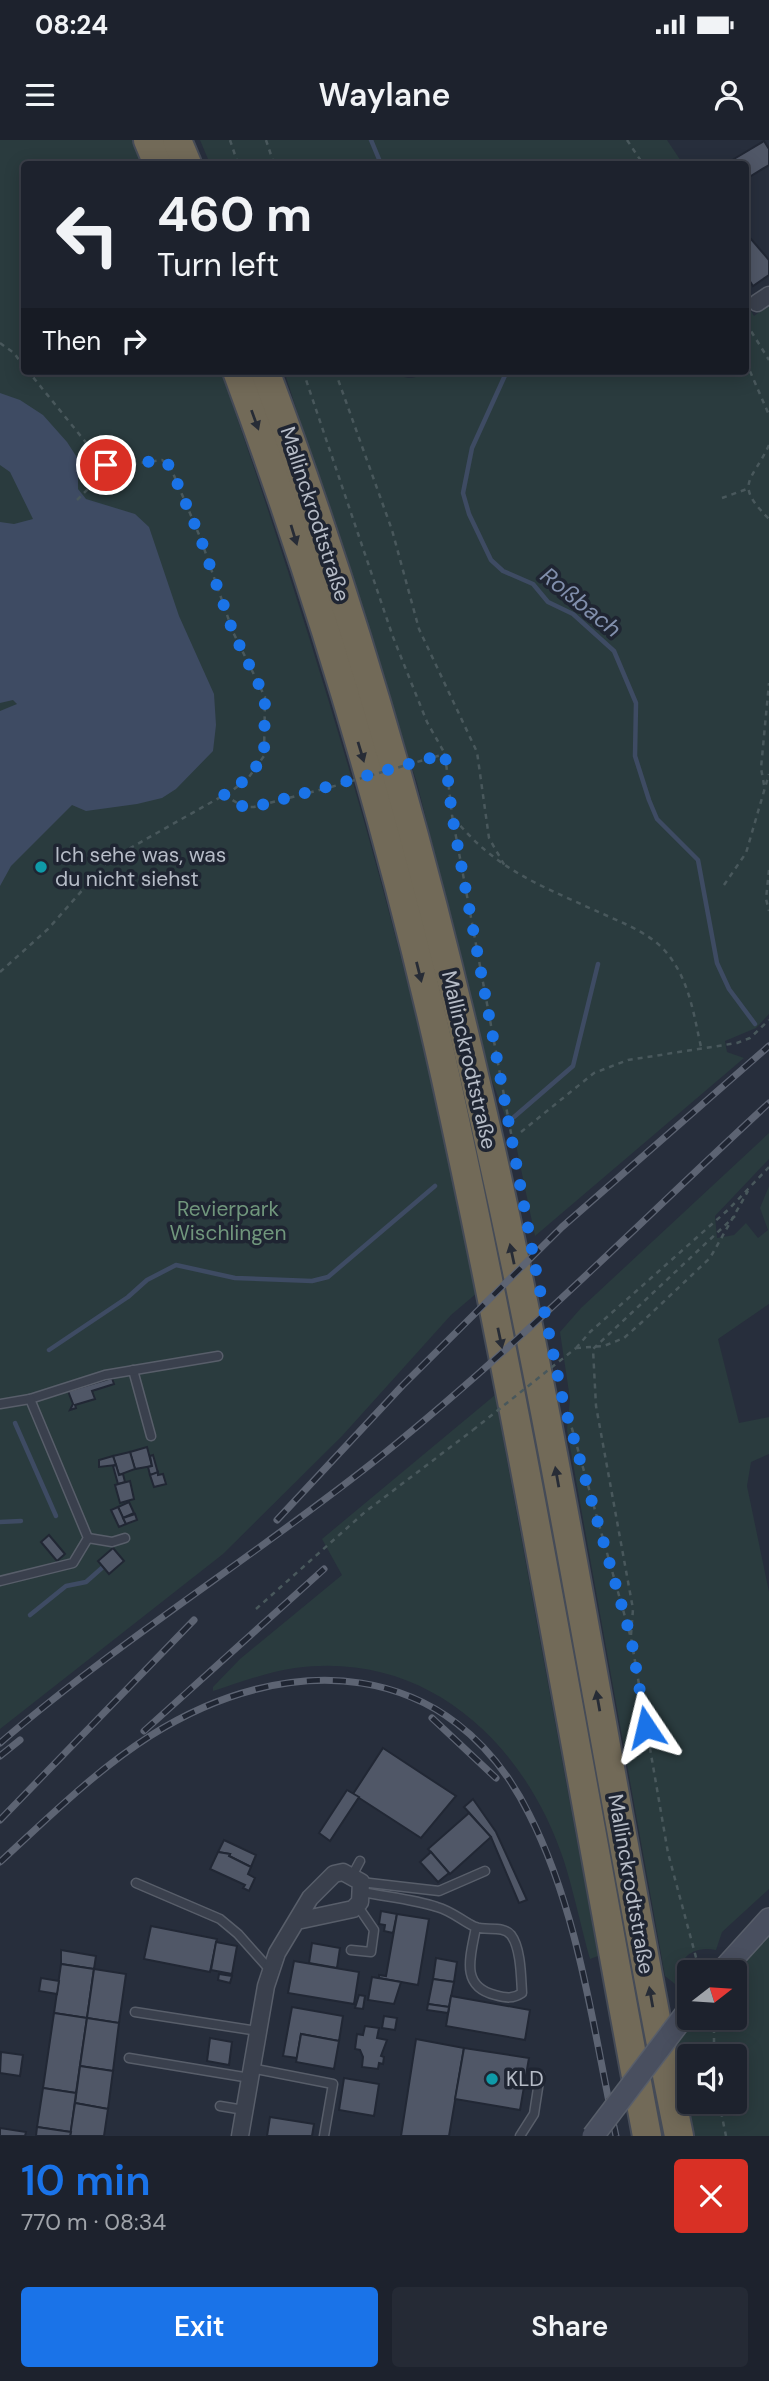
<!DOCTYPE html>
<meta charset="utf-8">
<style>
body{margin:0;font-family:"DM Sans",sans-serif;background:#252a35;color:#f1f3f6;height:100vh;display:flex;flex-direction:column;font-size:26px;white-space:nowrap}
*{box-sizing:border-box;margin:0}
p{font-size:23px;color:#a0a4aa}
.icon{flex:none;width:38px;height:38px;fill:none;stroke:currentColor;stroke-width:2;stroke-linecap:round;stroke-linejoin:round}
.map{position:relative;height:1996px;overflow:hidden}
.side{display:flex;flex-direction:column;background:#1d222d;flex:1}
.side>*{flex:none}
.hud{position:absolute;left:21px;top:21px;width:728px;height:214px;border-radius:7px;box-shadow:0 4px 18px #0003,0 0 0 2px #3b3f49;background:#1d222d;color:#f1f3f6;overflow:hidden}
.needle{width:46px;rotate:73deg}
.controls{position:absolute;left:677px;top:1820px;display:grid;gap:14px}
.controls a{display:grid;place-items:center;width:70px;height:70px;border-radius:7px;background:#1d222d;box-shadow:0 4px 18px #0003,0 0 0 2px #3b3f49;font-size:35px}
.pin{position:absolute;display:grid;place-items:center;width:60px;height:60px;color:#fff;margin:-30px;border:4px solid #fff;border-radius:50%;box-shadow:0 2px 7px #0007}
.me{position:absolute;width:77px;margin:-38px;rotate:350deg;stroke-linejoin:round;filter:drop-shadow(0 0 5px #0008)}
.turn{display:flex;align-items:center;gap:24px;height:147px;padding:0 21px;font-size:32px}
.turn .icon{width:91px;height:91px;stroke-width:2.5}
.turn b{display:block;font-size:49px;line-height:60px}
.then{display:flex;align-items:center;height:66px;padding:0 21px;background:#0003;gap:14px;font-size:26px}
.round{display:grid;place-items:center;flex:none;width:74px;height:74px;border-radius:7px;background:#252a35}
.overview{display:flex;align-items:center;justify-content:space-between;height:119px;padding:0 21px}
h1{font-size:42px;font-weight:600;line-height:52px;color:#1a73e8}
.cta{display:flex;gap:14px;margin-top:auto;padding:14px 21px}
.cta a{flex:1;height:80px;border-radius:7px;background:#1a73e8;color:#fff;font-size:28px;font-weight:600;line-height:80px;text-align:center}
.cta a+a{background:#252a35;color:#f1f3f6}
.status{display:flex;justify-content:space-between;align-items:center;height:49px;padding:0 35px;background:#1d222d;direction:ltr}
.status svg{height:19px;fill:currentColor}
header{display:flex;justify-content:space-between;align-items:center;height:91px;padding:0 21px;background:#1d222d;font-size:32px;font-weight:600}
.map>svg:first-child{display:block}
.green{fill:#2a3b3e;fill-rule:evenodd}
.water{fill:#3e4b63}
.lines{fill:none;stroke-linecap:round;stroke-linejoin:round}
.stream{stroke:#3e4b63;stroke-width:4.5}
.building{fill:#505767;stroke:#212734;stroke-width:2}
.lane-casing{stroke:#585e6a;stroke-width:11}
.street-casing{stroke:#585e6a;stroke-width:19}
.secondary-casing{stroke:#585e6a;stroke-width:24}
.highway-casing{stroke:#454b57;stroke-width:32}
.path{stroke:#49585c;stroke-width:2.5;stroke-dasharray:5 5;stroke-linecap:butt}
.lane{stroke:#3a404d;stroke-width:8}
.street{stroke:#3a404d;stroke-width:16}
.secondary{stroke:#494f5f;stroke-width:21}
.highway{stroke:#726a58;stroke-width:28}
.rail-casing{stroke:#5d6473;stroke-width:7}
.rail{stroke:#1f2532;stroke-width:4.5;stroke-dasharray:13;stroke-linecap:butt}
.secondary-bridge-casing{stroke:#585e6a;stroke-width:24;stroke-linecap:butt}
.path-bridge{stroke:#49585c;stroke-width:2.5;stroke-dasharray:5 5;stroke-linecap:butt}
.secondary-bridge{stroke:#494f5f;stroke-width:21}
.oneway{fill:#272c36}
.route{stroke:#1a73e8;stroke-width:12;stroke-dasharray:0 21.6}
.culture-dot{fill:#0f9aa8;stroke:#1f2532;stroke-width:2.5}
.labels{text-anchor:middle;stroke-width:7;stroke-linejoin:round;paint-order:stroke}
.street-label{font-size:21px;fill:#b6bcc7;stroke:#1f2532}
.poi-label{font-size:21px;fill:#b6bcc7;stroke:#1f2532;text-anchor:start}
.park-label{font-size:21px;fill:#70967c;stroke:#1f2532}
.water-label{font-size:23px;font-style:italic;fill:#818fac;stroke:#1f2532}
</style>
<div class="status"><b>08:24</b><svg viewBox="0 0 49 12"><path d="M0 12V9h3v3zM5 12V6h3v6zM10 12V3h3v9zM15 12V0h3v12zM26 1h20v11H26zM47 4h2v5h-2z"/></svg></div>
<header><svg class="icon" aria-label="menu" viewBox="0 0 24 24"><path d="M4 6h16M4 12h16M4 18h16"/></svg>Waylane<svg class="icon" aria-label="person" viewBox="0 0 24 24"><circle cx="12" cy="8" r="4"/><path d="M4 21q1-7 8-7t8 7"/></svg></header>
<div class="map">
<svg width="769" height="1996" viewBox="0 0 769 1996">
<rect width="100%" height="100%" fill="#272e3c"/>
<!-- green -->
<g class="green">
<path d="M0,0H132L142,24H24V231H221C301,463 376,701 431,941C447,1012 462,1083 477,1153L451,1175L342,1296L223,1414L0,1589Z"/>
<path d="M200,0H667L683,24H210Z"/>
<path d="M746,163L754,176L769,165V874L756,888L725,901L727,912L744,918L535,1096L516,1005L491,938L417,643L284,231H390C405,240 415,240 430,231H746Z"/>
<path d="M769,993V1019L715,1076L717,1098L734,1095L746,1083L758,1098L768,1090L760,1068L769,1046V1164L718,1199L739,1283L769,1277V1314L751,1322L747,1346L769,1452V1749L722,1792L716,1810C690,1805 678,1820 675,1844L665,1836L567,1290L570,1259L560,1192L581,1168Z"/>
<path d="M495,1255L598,1816L590,1819C581,1787 574,1753 564,1721C525,1603 427,1510 295,1528C267,1532 241,1542 213,1551V1547L240,1519L342,1435L322,1399Z"/>
<path d="M769,1779V1996H686L665,1902L690,1878H735V1832H721ZM690,1916H735V1962H690Z"/>
</g>
<!-- water -->
<path class="water" d="M0,253L20,260L43,275L67,302L78,319V349L86,359L135,374L149,387L179,476L214,554L216,585L213,611L176,649L162,658L137,664L86,671L72,665L11,726L0,746V571L17,564L13,560L0,563V382L14,384L33,379L10,332L0,325Z"/>
<g class="lines">
<!-- stream -->
<g class="stream">
<path d="M371,0L381,24"/>
<path d="M507,231L472,308L463,353L469,374L491,420L503,431L533,444L548,462L573,474L614,511L636,563L635,616L649,660L657,679L698,720L717,823L729,849L755,884"/>
<path d="M514,977L573,926L598,824"/>
<path d="M49,1210L128,1157L147,1140L176,1125L235,1138L312,1141L328,1137L435,1046"/>
<path d="M15,1283L56,1376"/>
<path d="M0,1382L21,1381"/>
<path d="M30,1475L66,1446L86,1442L103,1427"/>
</g>
</g>
<!-- building -->
<g class="building">
<path d="M764,1L769,9V25L746,39V24H737L734,19Z"/>
<path d="M751,99L769,120V135L753,146L746,135V102Z"/>
<path d="M112,1238L114,1244L92,1251L95,1259L75,1265L76,1268L70,1270L73,1264L68,1251Z"/>
<path d="M147,1307L152,1326L135,1329L130,1312Z"/>
<path d="M130,1312L135,1329L119,1335L113,1316Z"/>
<path d="M153,1315L158,1333L150,1335L148,1327L152,1326L150,1316Z"/>
<path d="M113,1316L116,1325L99,1327V1320Z"/>
<path d="M116,1325L119,1335L123,1334L125,1342L118,1344L113,1326Z"/>
<path d="M158,1332V1335L163,1334L166,1344L154,1347L150,1335Z"/>
<path d="M130,1341L134,1359L120,1363L115,1345Z"/>
<path d="M129,1362L134,1373L123,1378L118,1367Z"/>
<path d="M118,1367L126,1384L119,1387L111,1370Z"/>
<path d="M135,1374L137,1380L126,1384L123,1378Z"/>
<path d="M49,1395L65,1414L57,1421L41,1402Z"/>
<path d="M113,1408L124,1421L109,1434L98,1421Z"/>
<path d="M383,1608L456,1656L421,1698L353,1654Z"/>
<path d="M347,1650L359,1657L330,1701L319,1693Z"/>
<path d="M473,1659L496,1692L527,1760L519,1763L491,1697L464,1667Z"/>
<path d="M469,1673L491,1697L450,1734L428,1709Z"/>
<path d="M224,1700L256,1715L251,1727L229,1716L230,1714L218,1712Z"/>
<path d="M218,1712L230,1714L229,1716L251,1727L248,1734L255,1738L249,1751L243,1748L245,1745L210,1729Z"/>
<path d="M431,1712L449,1733L438,1742L420,1722Z"/>
<path d="M381,1771L397,1774L393,1793L384,1791L385,1785L379,1784Z"/>
<path d="M397,1774L429,1779L418,1845L379,1838V1835L386,1836Z"/>
<path d="M151,1786L217,1799L210,1832L144,1819Z"/>
<path d="M216,1802L237,1806L232,1834L211,1830Z"/>
<path d="M312,1803L340,1808L337,1828L309,1823Z"/>
<path d="M61,1810L96,1816L94,1829L61,1824Z"/>
<path d="M436,1818L457,1822L454,1842L433,1839Z"/>
<path d="M294,1821L359,1832L354,1864L288,1853Z"/>
<path d="M61,1824L94,1829L87,1878L54,1873Z"/>
<path d="M94,1829L126,1834L119,1883L87,1878Z"/>
<path d="M219,1834L232,1836L230,1843L218,1840Z"/>
<path d="M372,1837L401,1842L394,1864L368,1860Z"/>
<path d="M41,1838L59,1841L57,1854L39,1851Z"/>
<path d="M433,1839L454,1842L449,1867L428,1864Z"/>
<path d="M359,1855L365,1856L363,1869L355,1868Z"/>
<path d="M451,1856L530,1870L525,1900L446,1886Z"/>
<path d="M428,1864L449,1867L448,1873L427,1870Z"/>
<path d="M292,1867L343,1876L339,1901L301,1894L297,1918L283,1916Z"/>
<path d="M54,1873L87,1878L76,1953L43,1948Z"/>
<path d="M384,1876L397,1878L395,1890L382,1888Z"/>
<path d="M87,1878L119,1883L113,1931L80,1926Z"/>
<path d="M365,1886L379,1888L377,1898L387,1900L381,1916L384,1917L383,1924L379,1923L378,1929L362,1927L363,1917L360,1910L355,1909L357,1894L363,1895Z"/>
<path d="M301,1894L339,1901L334,1929L296,1922Z"/>
<path d="M210,1898L232,1902L229,1925L207,1921Z"/>
<path d="M416,1899L464,1908L449,1996H401Z"/>
<path d="M464,1908L529,1918L520,1970L455,1959Z"/>
<path d="M1,1912L23,1915L20,1936L0,1933Z"/>
<path d="M80,1926L113,1931L108,1969L75,1963Z"/>
<path d="M344,1938L379,1944L374,1976L339,1970Z"/>
<path d="M43,1948L76,1953L71,1992L37,1987Z"/>
<path d="M75,1963L108,1969L104,1996H70Z"/>
<path d="M270,1977L314,1984L312,1996H267Z"/>
<path d="M37,1987L71,1992L70,1996H36Z"/>
<path d="M0,1988L26,1992L25,1996H0Z"/>
</g>
<g class="lines">
<defs>
<g id="lane">
<path d="M133,1230L151,1296"/>
<path d="M0,1264L30,1259L105,1235L218,1216"/>
<path d="M88,1398L112,1402L125,1398"/>
<path d="M0,1441L73,1423L88,1398L30,1259"/>
<path d="M353,1734L360,1721"/>
<path d="M361,1742L439,1751L485,1731"/>
<path d="M136,1743L220,1779L238,1794L271,1831"/>
<path d="M363,1752C387,1757 413,1759 437,1767C452,1771 462,1781 475,1787C486,1791 503,1785 511,1795C521,1808 521,1837 522,1853C513,1859 506,1858 495,1855C459,1846 471,1815 476,1787"/>
<path d="M351,1810L371,1812L374,1790L357,1765"/>
<path d="M135,1872L258,1891"/>
<path d="M129,1918L250,1938"/>
<path d="M251,1928L333,1944L324,1996"/>
<path d="M220,1966L244,1970"/>
<path d="M520,1996L534,1974L540,1935"/>
</g>
<g id="street">
<path d="M757,163L769,155"/>
<path d="M240,1996L266,1846L277,1813L310,1758L334,1734L343,1732L361,1742L360,1762L353,1769L297,1781"/>
</g>
<path id="secondary" d="M721,1832L769,1779"/>
<g id="highway">
<path d="M148,0L158,24"/>
<path d="M177,0L187,24"/>
<path d="M237,231C322,461 393,700 446,939C523,1290 581,1643 647,1996"/>
<path d="M265,231C397,581 484,947 553,1314C596,1541 633,1769 679,1996"/>
</g>
</defs>
<!-- lane casing -->
<use href="#lane" class="lane-casing"/>
<!-- street casing -->
<use href="#street" class="street-casing"/>
<!-- secondary casing -->
<use href="#secondary" class="secondary-casing"/>
<!-- highway casing -->
<use href="#highway" class="highway-casing"/>
<!-- path -->
<g class="path">
<path d="M230,0L238,24"/>
<path d="M266,0L274,24"/>
<path d="M627,0L643,24"/>
<path d="M746,183L769,220"/>
<path d="M0,203L14,213L24,227"/>
<path d="M746,222L769,275"/>
<path d="M303,231L393,497L427,582L445,614L452,675L513,1004"/>
<path d="M335,231L392,390L419,489L477,612L489,698L506,728"/>
<path d="M769,305C752,342 733,343 769,379"/>
<path d="M722,358L747,349"/>
<path d="M77,360L96,341L106,325"/>
<path d="M434,617L445,614"/>
<path d="M764,645L761,628L769,543"/>
<path d="M224,655L244,667H254L331,647"/>
<path d="M454,678C494,728 537,744 594,770C620,782 653,793 670,817C690,844 694,876 701,907"/>
<path d="M769,730L766,759L769,771"/>
<path d="M724,745L746,713L769,634"/>
<path d="M0,832L48,789L109,720L233,650L249,637L264,616L265,557L233,492L200,397L170,326L162,320L111,327L101,321L28,231"/>
<path d="M521,992L594,933L628,920L737,903L750,898L769,880"/>
<path d="M576,1208L590,1192L729,1069L769,1027"/>
<path d="M576,1208L604,1206L624,1198L642,1182L710,1118L748,1051"/>
<path d="M569,1278L631,1498L668,1713L697,1821L694,1832"/>
<path d="M256,1469L365,1372L473,1290"/>
<path d="M631,1495L633,1469L596,1266L593,1209L735,1076"/>
<path d="M686,1852L690,1842"/>
<path d="M714,1878V1916"/>
<path d="M719,1962L726,1996"/>
</g>
<!-- lane -->
<use href="#lane" class="lane"/>
<!-- street -->
<use href="#street" class="street"/>
<!-- secondary -->
<use href="#secondary" class="secondary"/>
<!-- highway -->
<use href="#highway" class="highway"/>
<defs>
<g id="rail">
<path d="M277,1380L402,1246L562,1087L769,906"/>
<path d="M432,1578L496,1638"/>
<path d="M144,1591L324,1429"/>
<path d="M0,1603C121,1499 257,1415 381,1316C517,1207 641,1081 769,963"/>
<path d="M0,1616L20,1600"/>
<path d="M0,1680L194,1480"/>
<path d="M0,1722C48,1678 95,1631 150,1596C287,1509 451,1516 529,1674C579,1772 593,1889 616,1996"/>
</g>
</defs>
<!-- rail casing -->
<use href="#rail" class="rail-casing"/>
<!-- rail -->
<use href="#rail" class="rail"/>
<defs>
<path id="secondary-bridge" d="M593,1996L690,1868"/>
</defs>
<!-- secondary-bridge casing -->
<use href="#secondary-bridge" class="secondary-bridge-casing"/>
<!-- path-bridge -->
<g class="path-bridge">
<path d="M331,647L434,617"/>
<path d="M473,1290L576,1208"/>
</g>
<!-- secondary-bridge -->
<use href="#secondary-bridge" class="secondary-bridge"/>
</g>
<!-- one-way arrows -->
<defs><path id="oneway-solid" d="M-6-.8H1V-3.2L6.5 0L1 3.2V.8H-6Z" transform="scale(1.75)"/></defs>
<g class="oneway">
<use href="#oneway-solid" transform="translate(255 280) rotate(70)"/>
<use href="#oneway-solid" transform="translate(294 395) rotate(73)"/>
<use href="#oneway-solid" transform="translate(361 612) rotate(73)"/>
<use href="#oneway-solid" transform="translate(419 832) rotate(76)"/>
<use href="#oneway-solid" transform="translate(512 1114) rotate(-102)"/>
<use href="#oneway-solid" transform="translate(500 1198) rotate(78)"/>
<use href="#oneway-solid" transform="translate(557 1337) rotate(-100)"/>
<use href="#oneway-solid" transform="translate(598 1561) rotate(-100)"/>
<use href="#oneway-solid" transform="translate(651 1857) rotate(-100)"/>
</g>
<g class="lines">
<!-- route -->
<path class="route" d="M106,325L111,327L162,320L170,326L200,397L233,492L265,557L264,615L249,637L224,655L244,667H254L445,614L452,675L536,1131L563,1261L631,1498L646,1587"/>
</g>
<!-- markers -->
<g class="culture-dot">
<circle cx="41" cy="727" r="7"/>
<circle cx="492" cy="1939" r="7"/>
</g>
<g class="labels">
<!-- street labels -->
<g class="street-label">
<text transform="translate(315 374) rotate(72)" y="7">Mallinckrodtstraße</text>
<text transform="translate(469 920) rotate(77)" y="7">Mallinckrodtstraße</text>
<text transform="translate(631 1744) rotate(80)" y="7">Mallinckrodtstraße</text>
</g>
<!-- poi labels -->
<g class="poi-label">
<text x="55" y="722">Ich sehe was, was<tspan x="55" dy="24">du nicht siehst</tspan></text>
<text x="506" y="1946">KLD</text>
</g>
<!-- park labels -->
<g class="park-label">
<text x="228" y="1076">Revierpark<tspan x="228" dy="24">Wischlingen</tspan></text>
</g>
<!-- water labels -->
<g class="water-label">
<text transform="translate(581 462) rotate(39)" y="8">Roßbach</text>
</g>
</g>
</svg>
<div class="controls">
<a><svg class="needle" viewBox="-14 -14 28 28"><path d="M0-13l5 13h-10z" fill="#e53935"/><path d="M0 13l5-13h-10z" fill="#a0a4aa"/></svg></a>
<a><svg class="icon" aria-label="sound" viewBox="0 0 24 24"><path d="M4 9h4l5-4v14l-5-4H4zM17 9q2 3 0 6"/></svg></a>
</div>
<div class="pin" style="left:106px;top:325px;background:#d93025"><svg class="icon" aria-label="arrive" viewBox="0 0 24 24"><path d="M6 21V4h12l-3 4 3 4H6"/></svg></div>
<svg class="me" style="left:646px;top:1587px" viewBox="-20 -20 40 40"><path d="M0-17L14 15 0 8-14 15z" fill="#1a73e8" stroke="#fff" stroke-width="4"/></svg>
<div class="hud">
<div class="turn"><svg class="icon" aria-label="left" viewBox="0 0 24 24"><path d="M17 20v-9H6M10 6l-5 5 5 5"/></svg><div><b>460 m</b>Turn left</div></div>
<div class="then">Then<svg class="icon" aria-label="right" viewBox="0 0 24 24"><path d="M7 20v-9h11M14 6l5 5-5 5"/></svg></div>
</div>
</div>
<section class="side">
<div class="overview"><div><h1>10 min</h1><p>770 m · 08:34</p></div><a class="round" style="background:#d93025;color:#fff"><svg class="icon" aria-label="close" viewBox="0 0 24 24"><path d="M6 6l12 12M18 6L6 18"/></svg></a></div>
<div class="cta"><a>Exit</a><a>Share</a></div>
</section>
